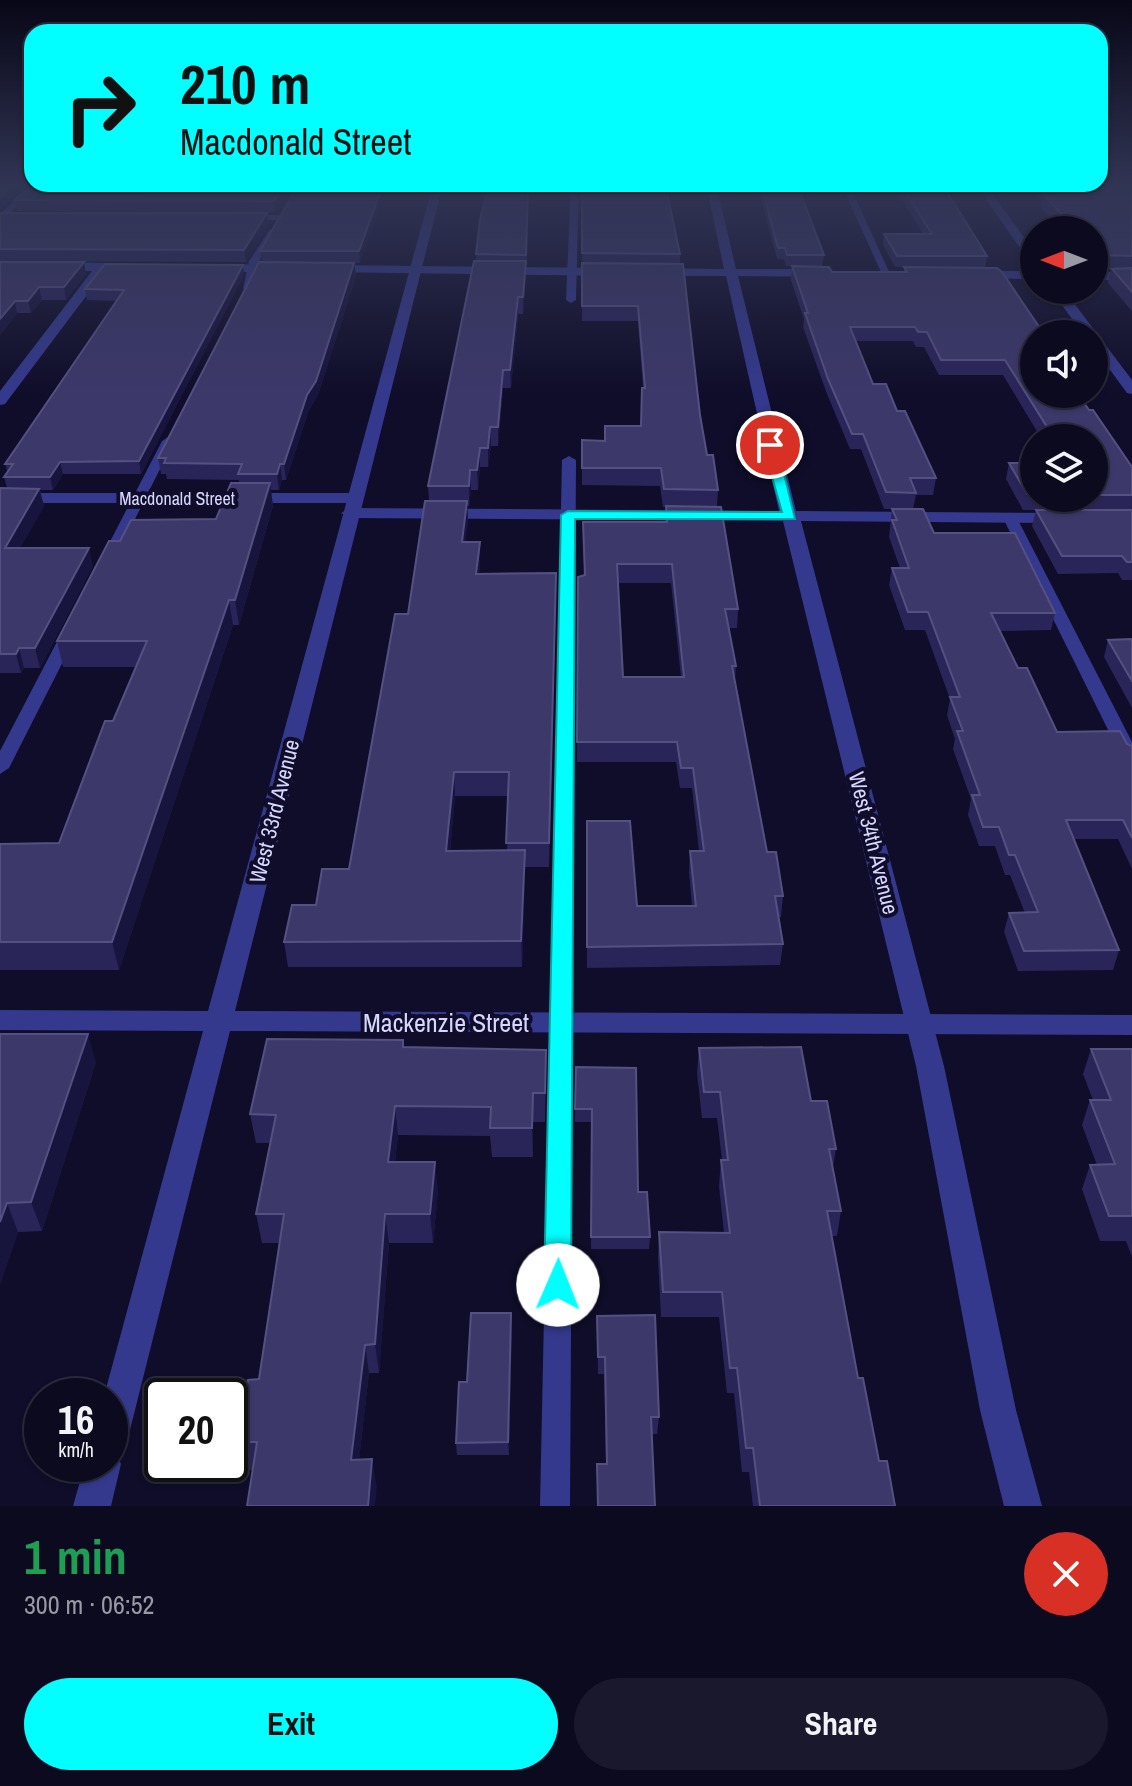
<!DOCTYPE html>
<meta charset="utf-8">
<style>
body{margin:0;font-family:"Archivo Narrow",sans-serif;background:#19182c;color:#f1f3f6;height:100vh;display:flex;flex-direction:column;font-size:30px;white-space:nowrap}
*{box-sizing:border-box;margin:0}
p{font-size:26px;color:#9a9aa4}
.icon{flex:none;width:44px;height:44px;fill:none;stroke:currentColor;stroke-width:2;stroke-linecap:round;stroke-linejoin:round}
.map{position:relative;height:1506px;overflow:hidden}
.panel{display:flex;flex-direction:column;background:#0b0a1f;flex:1}
.panel>*{flex:none}
.top-card{position:absolute;left:24px;top:24px;width:1084px;height:168px;border-radius:24px;box-shadow:0 2px 6px #0004,0 0 0 2px #2b2b3d;background:#02ffff;color:#111;overflow:hidden}
.needle{width:52px;rotate:270deg}
.buttons{position:absolute;left:1020px;top:216px;display:grid;gap:16px}
.buttons a{display:grid;place-items:center;width:88px;height:88px;border-radius:50%;background:#0b0a1f;box-shadow:0 2px 6px #0004,0 0 0 2px #2b2b3d;font-size:40px}
.speed{position:absolute;left:24px;top:1378px;display:flex;gap:16px;font-size:40px;font-weight:700;text-align:center}
.speed>*{display:grid;place-content:center;width:104px;height:104px;border-radius:50%;background:#0b0a1f;box-shadow:0 2px 6px #0004,0 0 0 2px #2b2b3d;line-height:1}
.speed small{font-size:20px;font-weight:400}
.speed .limit{border:4px solid #111;border-radius:12px;background:#fff;color:#111}
.pin{position:absolute;display:grid;place-items:center;width:68px;height:68px;color:#fff;margin:-34px;border:4px solid #fff;border-radius:50%;box-shadow:0 2px 8px #0007}
.me{position:absolute;width:88px;margin:-44px;rotate:1deg;stroke-linejoin:round;filter:drop-shadow(0 0 6px #0008)}
.turn{display:flex;align-items:center;gap:28px;height:168px;padding:0 24px;font-size:36px}
.turn .icon{width:104px;height:104px;stroke-width:2.5}
.turn b{display:block;font-size:56px;line-height:68px}
.round{display:grid;place-items:center;flex:none;width:84px;height:84px;border-radius:42px;background:#19182c}
.head{display:flex;align-items:center;justify-content:space-between;height:136px;padding:0 24px}
h1{font-size:48px;font-weight:700;line-height:60px;color:#1e9e55}
.button{display:flex;gap:16px;margin-top:auto;padding:16px 24px}
.button a{flex:1;height:92px;border-radius:48px;background:#02ffff;color:#111;font-size:32px;font-weight:700;line-height:92px;text-align:center}
.button a+a{background:#19182c;color:#f1f3f6}
.map>svg:first-child{display:block}
.lines{fill:none;stroke-linecap:round;stroke-linejoin:round}
.service{fill:#34398d;fill-rule:evenodd}
.minor{fill:#34398d;fill-rule:evenodd}
.tertiary{fill:#34398d;fill-rule:evenodd}
.wall{fill:#2a2559;fill-rule:evenodd}
.shaded-wall{fill:#17143e}
.building{fill:#3c386a;stroke:#545182;stroke-width:2;fill-rule:evenodd}
.route{fill:#02ffff;stroke:#01a6a6;stroke-width:2}
.labels{text-anchor:middle;stroke-width:8;stroke-linejoin:round;paint-order:stroke}
.far-street-label{font-size:18px;fill:#d6d6ff;stroke:#0f0d29}
.street-label{font-size:22px;fill:#d6d6ff;stroke:#0f0d29}
.near-street-label{font-size:26px;fill:#d6d6ff;stroke:#0f0d29}
</style>
<div class="map">
<svg width="1132" height="1506" viewBox="0 0 1132 1506">
<rect width="100%" height="100%" fill="#0f0d29"/>
<g class="lines">
<!-- service -->
<g class="service">
<path d="M32,184H41L0,222V214Z"/>
<path d="M571,184H579L576,300L571,303L566,300Z"/>
<path d="M841,184H849L891,276L882,274Z"/>
<path d="M281,215L284,220L244,221L239,218L244,215Z"/>
<path d="M270,229L278,231L259,261L252,287L243,289L249,261Z"/>
<path d="M168,437L174,441L114,561L112,564H102L100,561L162,441Z"/>
<path d="M569,456L576,460L570,1506H540L562,460Z"/>
<path d="M1010,514L1017,518L1132,742V765L1123,760L1003,518Z"/>
<path d="M69,629L77,634L9,768L0,774V751L61,634Z"/>
</g>
<!-- minor -->
<g class="minor">
<path d="M706,184H716L736,269H821L827,273L821,277L738,276L796,511L1064,513L1073,518L1064,523L801,521L944,1066L1016,1410L1042,1506H1004L980,1410L916,1066L783,521L350,518L341,513L350,508L779,511L726,276H655L649,272L655,268L724,269Z"/>
<path d="M975,184H985L1034,251V263L1030,262Z"/>
<path d="M0,263C24,264 122,259 135,268L129,272L105,271L5,404L0,405V391L92,271H0Z"/>
<path d="M215,264L285,265L291,269L285,273L211,271V265Z"/>
<path d="M327,265L609,268L615,272L609,276L323,272L321,269Z"/>
<path d="M975,271H1034V279L971,278L969,275Z"/>
<rect x="1094" y="272" width="38" height="8"/>
<path d="M1051,290H1064L1132,380V394L1127,393L1094,348V334H1083Z"/>
<path d="M0,493H354L362,498L354,503H0Z"/>
</g>
<!-- tertiary -->
<path class="tertiary" d="M433,184H443L235,1011L1132,1015V1035L230,1031L128,1438L123,1450L116,1453L121,1464L111,1506H73L85,1464H110V1396H104L203,1031L0,1030V1010L208,1011Z"/>
</g>
<!-- wall -->
<g class="wall">
<path d="M32,184H293L275,212L17,211L15,200Z"/>
<path d="M299,184H396L394,192H384L360,263L262,262L260,251Z"/>
<path d="M489,184H569L568,185H528L527,264H526L523,314H518L511,388H503L498,446H491L488,467H480L478,490H471L469,506H467L468,522L465,542L480,563L479,574L556,595L549,867H525L522,967H288L284,942L349,869L408,614L429,501L428,486L476,261V254ZM455,796H508L507,850L450,851Z"/>
<path d="M582,184L668,197L680,254V264L700,415L707,455L718,490L717,507L738,609L737,628H729L736,666L735,680L767,852L783,896L781,917H778L783,944L780,965L587,968V821L637,906H692L689,872L690,851H699L692,788H680L676,762H577L578,577L584,576L583,522H665L666,507H663L660,486L582,485V440L605,441L641,426L643,388L638,321H582ZM618,583H671L681,677H623Z"/>
<path d="M757,184H841V191H800L824,255L822,267L832,272H904V267L1034,334L1089,410L1132,467V580H1122L1118,573L1058,574L1032,526L1036,510H1023L1006,479L1009,463H1034V498H1094V438H1041L1003,375H939L924,347H916L913,341H856L873,384L897,411L936,478L933,495H916L913,509H884L861,449H850L827,394L803,327L804,319L791,280L792,266H786L784,259H777Z"/>
<path d="M851,184H942L987,256L985,268L895,267L883,245L884,234H923L897,191H855Z"/>
<path d="M1029,184H1132V311L1108,283L1111,269H1096L1094,267V230H1061L1041,208L1042,201Z"/>
<path d="M0,213L269,224L246,262L0,261Z"/>
<path d="M0,262H84L86,274L66,300H42L31,313H17L0,335Z"/>
<path d="M354,263L356,276L318,395L309,410L286,480H282L279,490H271L273,506L239,625H233L119,970H0V844L59,843L136,667H63L57,641L120,541L216,519L239,483V480L167,479L166,474H161L158,458Z"/>
<path d="M243,265L244,275L141,474H63L53,490H40L44,506L20,548L93,566L40,668H24L21,673H0V488H7L4,477L8,473L5,464L116,301L87,300L85,289Z"/>
<path d="M892,509L934,533L1055,613L1051,630L1000,631L1018,668L1057,732L1127,744L1132,746V869L1118,839H1074L1119,950L1113,970L1018,971L1004,932L1009,913H1025L1010,875H1005L995,846H979L968,815L971,799L953,749L955,739L947,715L950,699L925,630H905L889,585L892,568H900L889,537Z"/>
<path d="M1132,639V708L1104,657L1108,640Z"/>
<path d="M0,1034L96,1062L42,1231L18,1232L0,1284Z"/>
<path d="M403,1040L404,1047L546,1079L545,1122H533V1157H492L490,1136L398,1135L395,1162L438,1190L433,1243H389L379,1373H369L359,1459L377,1487L253,1470H245L237,1442L259,1379L279,1243H262L256,1214L270,1143H256L250,1114Z"/>
<path d="M699,1048L811,1101L836,1149L833,1167L841,1211L837,1236H832L858,1378L879,1461L895,1506H753L749,1472H742L734,1393H727L719,1317H661L658,1258L659,1232L724,1233L719,1186L721,1160H722L717,1118H702L697,1073Z"/>
<path d="M1091,1049H1132V1257L1126,1241H1100L1082,1189L1090,1165H1097L1082,1125L1090,1100H1093L1083,1074Z"/>
<path d="M576,1067L638,1192L650,1237L649,1249H591L592,1122H575Z"/>
<path d="M597,1316L659,1417L657,1434H652L655,1506H597V1464H606L604,1374H598Z"/>
<path d="M512,1326L509,1455H457L456,1443L467,1382Z"/>
</g>
<!-- shaded-wall -->
<g class="shaded-wall">
<path d="M14,184H28L0,210V197Z"/>
<path d="M285,184H293L275,212L274,201Z"/>
<path d="M383,184H384V192L360,263L359,251Z"/>
<path d="M267,213L269,224L246,262L244,250Z"/>
<path d="M526,261V277L523,314V297Z"/>
<path d="M84,262L86,274L66,300L64,287Z"/>
<path d="M354,263L356,276L318,395L309,410L286,480L284,464L307,395Z"/>
<path d="M243,265L244,275L141,474L139,461Z"/>
<path d="M39,287L42,300L31,313L28,301Z"/>
<path d="M518,297V314L511,388L510,370Z"/>
<path d="M15,301L17,313L0,335V319Z"/>
<path d="M503,370V388L498,446V427Z"/>
<path d="M490,427L491,446L488,467V448Z"/>
<path d="M480,448V467L478,490L477,470Z"/>
<path d="M60,462L63,474L53,490L50,477Z"/>
<path d="M280,464L282,480L279,490L277,474Z"/>
<path d="M470,470L471,490L469,506V486Z"/>
<path d="M270,483L273,506L239,625L235,600Z"/>
<path d="M39,489L44,506L10,566L5,548Z"/>
<path d="M467,501L468,522L463,563L462,542Z"/>
<path d="M480,542V563L477,596L476,574Z"/>
<path d="M89,548L93,566L40,668L35,648Z"/>
<path d="M556,573V595L549,867V843Z"/>
<path d="M229,600L233,625L119,970L112,942Z"/>
<path d="M19,648L24,668L21,673L16,654Z"/>
<path d="M454,772L455,796L448,876L446,851Z"/>
<path d="M525,850V875L522,967L521,941Z"/>
<path d="M88,1034L96,1062L42,1231L31,1202Z"/>
<path d="M546,1050V1079L545,1122V1093Z"/>
<path d="M533,1093V1157L532,1128Z"/>
<path d="M395,1106L398,1135L392,1190L388,1162Z"/>
<path d="M435,1162L438,1190L433,1243L430,1214Z"/>
<path d="M7,1203L18,1232L0,1284V1222Z"/>
<path d="M385,1214L389,1243L379,1373L375,1344Z"/>
<path d="M511,1313L512,1326L509,1455L508,1442Z"/>
<path d="M365,1345L369,1373L356,1487L351,1460Z"/>
<path d="M372,1459L377,1487L375,1506H368Z"/>
</g>
<!-- building -->
<g class="building">
<path d="M0,184H14L0,197Z"/>
<path d="M32,184H285L274,201L15,200Z"/>
<path d="M299,184H383L359,251H260Z"/>
<path d="M489,184H528L526,255L476,254L480,219Z"/>
<path d="M582,184H667L668,197L680,254L582,253Z"/>
<path d="M761,184H797L824,255H787L785,248H778Z"/>
<path d="M900,184H942L987,256H897L884,234H932Z"/>
<path d="M1041,184H1127L1132,188V256L1099,255L1094,250V230H1076L1044,195H1050Z"/>
<path d="M0,213H267L244,250L0,249Z"/>
<path d="M474,261H526L523,297H518L510,370H503L498,427H490L488,448H480L477,470H470L469,486H428Z"/>
<path d="M0,262H84L64,287H39L28,301H15L0,319Z"/>
<path d="M259,262L354,263L316,381L307,395L284,464H280L277,474H238L242,464L164,463L166,458H158Z"/>
<path d="M582,263L683,264L700,415L707,455H713L718,490L664,489L661,468H582V440L605,441V426H641L642,388H645L638,306H582Z"/>
<path d="M105,264L243,265L139,461L60,462L50,477H4L13,464H5L124,290L85,289Z"/>
<path d="M792,266L829,267L832,272H907L904,267L997,268L1002,272L1044,334H1034V394H1078L1089,410H1093L1132,467V495H1094V438H1054L1005,360H941L927,332H918L915,327H850L873,384H886L897,411H905L936,478H910L916,493L886,492L863,434H852L828,379L805,313H808Z"/>
<path d="M1132,268V292L1112,269Z"/>
<path d="M1009,463H1034V494H1027Z"/>
<path d="M231,483H270L235,600H229L112,942H0V844L59,843L105,721H113L147,641H57L109,541H120L131,520L216,519Z"/>
<path d="M0,488L39,489L5,548H89L35,648H19L16,654H0Z"/>
<path d="M425,501H467L462,542H480L476,574L556,573L549,843H506L509,772H454L446,851L525,850L521,941L284,942L292,905H316L322,869H349L395,614H408Z"/>
<path d="M666,506L721,507L738,609H725L736,666H732L767,852H776L783,896H775L783,944L587,947V821H630L637,906H696L690,851H704L693,768H681L677,742H577L578,577L585,575L583,522H667ZM617,564H672L684,677H623Z"/>
<path d="M892,509H923L934,533H1015L1055,613H991L1018,668H1027L1057,732L1120,731L1127,744L1132,746V838L1123,820H1066L1119,950L1024,951L1009,913L1038,912L1015,855H1009L999,827H983L972,795H980L957,731H963L950,697H960L928,612H908L892,568H909L892,520H897Z"/>
<path d="M1036,510H1132V562H1127L1122,556H1062Z"/>
<path d="M1132,639V681L1108,640Z"/>
<path d="M0,1034H88L31,1202L7,1203L0,1222Z"/>
<path d="M267,1039L403,1040V1047L546,1050L545,1093H533L532,1128H490L491,1107L395,1106L388,1162H435L430,1214H385L375,1344L365,1345L351,1460L372,1459L368,1506H247L257,1442H237L248,1380L259,1379L284,1214H256L276,1115L250,1114Z"/>
<path d="M801,1047L811,1101H827L836,1149H829L841,1211H827L858,1378H863L879,1461H887L895,1506H760L753,1448H746L737,1368H730L722,1292H663L659,1232L730,1233L721,1160H728L720,1092H704L699,1048Z"/>
<path d="M1091,1049H1132V1216H1109L1090,1165L1115,1164L1090,1100H1111Z"/>
<path d="M576,1067L636,1068L638,1192H647L650,1237H591L592,1109H575Z"/>
<path d="M471,1313H511L508,1442L456,1443L459,1382H467Z"/>
<path d="M655,1315L659,1417H651L655,1506H598L597,1464H607L605,1357H598L597,1316Z"/>
</g>
<!-- sky -->
<linearGradient id="sky" x2="0" y2="1"><stop stop-color="#080717"/><stop offset="0.47" stop-color="#313554"/><stop offset="1" stop-color="#313554" stop-opacity="0"/></linearGradient>
<rect width="1132" height="395" fill="url(#sky)"/>
<!-- route -->
<path class="route" d="M770,441L777,445L795,519H575L571,1285L567,1294L558,1297L548,1294L544,1285L561,515L568,511L782,512L763,445Z"/>
<g class="labels">
<!-- far-street labels -->
<g class="far-street-label">
<text x="177" y="505">Macdonald Street</text>
</g>
<!-- street labels -->
<g class="street-label">
<text transform="translate(274 811) rotate(-76)" y="8">West 33rd Avenue</text>
<text transform="translate(874 843) rotate(76)" y="8">West 34th Avenue</text>
</g>
<!-- near-street labels -->
<g class="near-street-label">
<text x="446" y="1032">Mackenzie Street</text>
</g>
</g>
</svg>
<div class="buttons">
<a><svg class="needle" viewBox="-14 -14 28 28"><path d="M0-13l5 13h-10z" fill="#e53935"/><path d="M0 13l5-13h-10z" fill="#9a9aa4"/></svg></a>
<a><svg class="icon" aria-label="sound" viewBox="0 0 24 24"><path d="M4 9h4l5-4v14l-5-4H4zM17 9q2 3 0 6"/></svg></a>
<a><svg class="icon" aria-label="layers" viewBox="0 0 24 24"><path d="M12 4l9 5-9 5-9-5zM3 14l9 5 9-5"/></svg></a>
</div>
<div class="speed"><div>16<small>km/h</small></div><div class="limit">20</div></div>
<div class="pin" style="left:770px;top:445px;background:#d93025"><svg class="icon" aria-label="arrive" viewBox="0 0 24 24"><path d="M6 21V4h12l-3 4 3 4H6"/></svg></div>
<svg class="me" style="left:558px;top:1285px" viewBox="-20 -20 40 40"><circle r="19" fill="#fff"/><path d="M0-13L10 11 0 6-10 11z" fill="#02ffff"/></svg>
<div class="top-card">
<div class="turn"><svg class="icon" aria-label="right" viewBox="0 0 24 24"><path d="M7 20v-9h11M14 6l5 5-5 5"/></svg><div><b>210 m</b>Macdonald Street</div></div>
</div>
</div>
<section class="panel">
<div class="head"><div><h1>1 min</h1><p>300 m · 06:52</p></div><a class="round" style="background:#d93025;color:#fff"><svg class="icon" aria-label="close" viewBox="0 0 24 24"><path d="M6 6l12 12M18 6L6 18"/></svg></a></div>
<div class="button"><a>Exit</a><a>Share</a></div>
</section>
